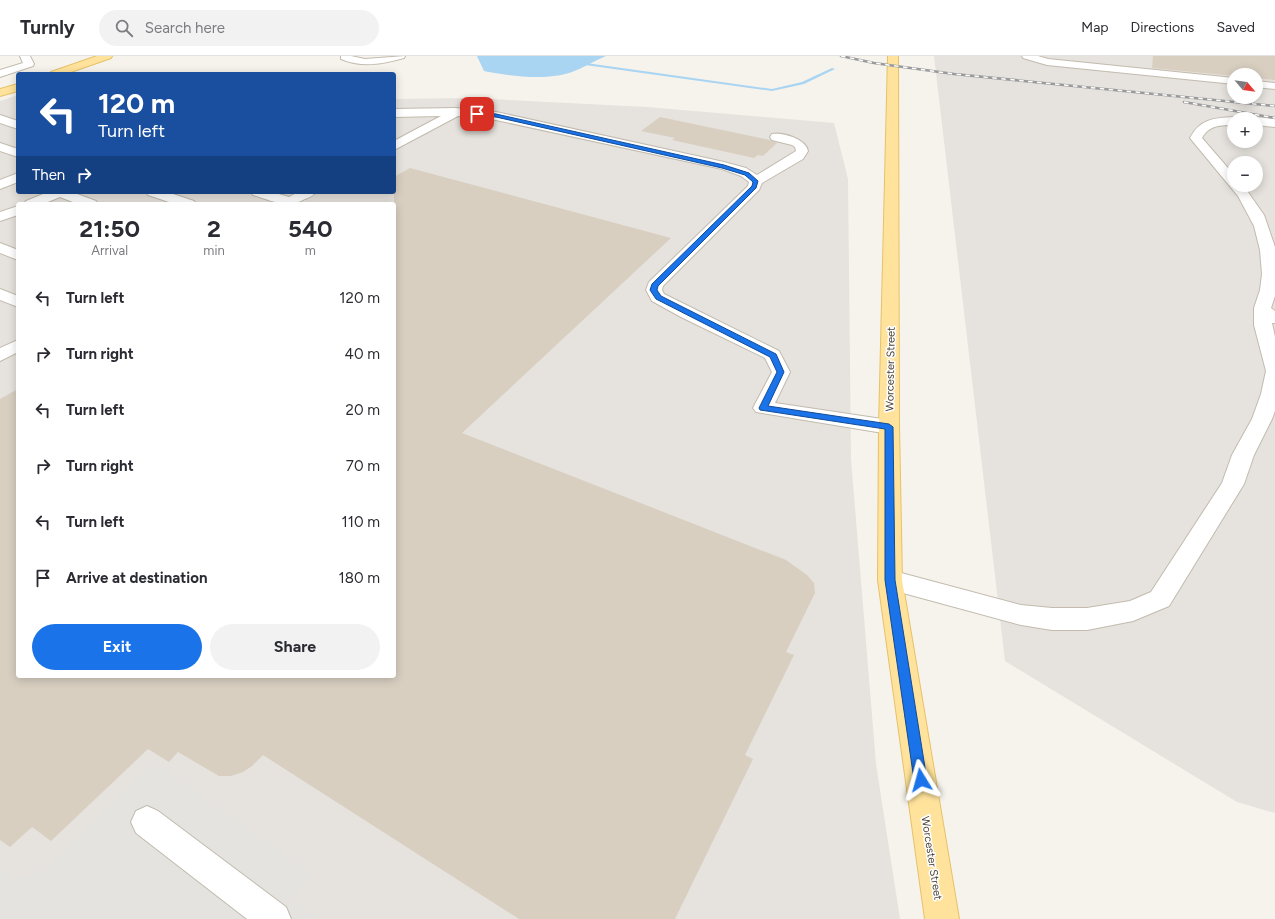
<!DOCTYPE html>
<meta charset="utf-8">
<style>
body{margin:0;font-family:Figtree,sans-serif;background:#f2f2f3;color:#2b2b33;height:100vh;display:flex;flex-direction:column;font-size:15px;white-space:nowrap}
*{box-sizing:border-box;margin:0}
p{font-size:13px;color:#7c7c81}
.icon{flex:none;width:22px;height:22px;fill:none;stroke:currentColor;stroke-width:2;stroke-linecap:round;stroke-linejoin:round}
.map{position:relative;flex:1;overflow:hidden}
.panel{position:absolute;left:16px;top:146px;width:380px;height:476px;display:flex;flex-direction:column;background:#fff;border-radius:4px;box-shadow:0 2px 10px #0003}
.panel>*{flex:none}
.hud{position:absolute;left:16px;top:16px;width:380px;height:122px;border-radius:4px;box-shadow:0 2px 10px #0003;background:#1a4fa0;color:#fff;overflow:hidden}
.needle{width:26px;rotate:119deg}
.tools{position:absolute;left:1227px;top:12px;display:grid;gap:8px}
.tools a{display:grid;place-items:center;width:36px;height:36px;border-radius:50%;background:#fff;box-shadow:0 2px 10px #0003;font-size:20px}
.pin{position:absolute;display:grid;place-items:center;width:34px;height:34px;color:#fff;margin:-17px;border-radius:8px;box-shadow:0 2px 6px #0006}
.me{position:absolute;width:44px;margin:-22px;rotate:352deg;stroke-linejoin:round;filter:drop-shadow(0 0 3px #0008)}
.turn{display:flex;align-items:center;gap:14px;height:84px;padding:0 16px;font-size:18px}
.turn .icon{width:52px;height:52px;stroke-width:2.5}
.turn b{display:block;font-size:28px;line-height:34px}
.then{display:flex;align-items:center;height:38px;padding:0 16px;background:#0003;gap:8px;font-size:15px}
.eta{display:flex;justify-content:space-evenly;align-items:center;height:68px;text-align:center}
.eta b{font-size:24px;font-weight:700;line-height:28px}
.cta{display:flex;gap:8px;margin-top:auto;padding:8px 16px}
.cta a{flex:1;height:46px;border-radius:24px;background:#1a73e8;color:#fff;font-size:16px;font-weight:700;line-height:46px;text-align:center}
.cta a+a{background:#f2f2f3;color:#2b2b33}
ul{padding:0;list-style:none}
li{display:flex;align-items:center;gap:12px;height:56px;padding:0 16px}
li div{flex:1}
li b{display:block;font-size:15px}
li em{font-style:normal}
header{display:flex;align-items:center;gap:24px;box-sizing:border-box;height:56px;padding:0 20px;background:#fff;border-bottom:1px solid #e1e1e2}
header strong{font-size:19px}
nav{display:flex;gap:22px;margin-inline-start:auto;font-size:14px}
.search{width:280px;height:36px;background:#f2f2f3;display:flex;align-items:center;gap:10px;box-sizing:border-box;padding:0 14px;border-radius:22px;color:#7c7c81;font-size:15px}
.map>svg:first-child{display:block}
.industrial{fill:#e6e2dd;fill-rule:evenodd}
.parking{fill:#e5e3e0}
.water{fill:#a9d4f2}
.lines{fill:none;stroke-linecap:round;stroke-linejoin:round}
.stream{fill:#a9d4f2;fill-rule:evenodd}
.building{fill:#d8cfc1}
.minor-casing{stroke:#c2bbae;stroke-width:2}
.major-casing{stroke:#e6c16a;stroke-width:2}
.minor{fill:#fff;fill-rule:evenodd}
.major{fill:#ffe39c;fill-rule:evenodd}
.rail-casing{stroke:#9a9a9a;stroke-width:2.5}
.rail{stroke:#fff;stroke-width:1.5;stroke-dasharray:4.5;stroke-linecap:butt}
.route{fill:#1a73e8;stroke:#114b97}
.labels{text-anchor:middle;stroke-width:3;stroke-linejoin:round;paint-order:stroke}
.street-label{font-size:11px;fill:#4b4439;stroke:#fff}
</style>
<header>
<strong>Turnly</strong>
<div class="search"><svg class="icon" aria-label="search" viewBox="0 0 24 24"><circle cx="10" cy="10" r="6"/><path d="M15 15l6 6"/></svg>Search here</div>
<nav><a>Map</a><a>Directions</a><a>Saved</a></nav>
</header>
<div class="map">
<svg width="1275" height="863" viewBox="0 0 1275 863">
<rect width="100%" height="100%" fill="#f6f3ec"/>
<!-- industrial -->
<g class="industrial">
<path d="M934,0H1275V757L1237,746L1005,605ZM1234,19H1256V41H1234ZM1234,63H1256V85H1234ZM1234,107H1256V129H1234Z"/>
<path d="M18,39V136H394V43L471,42L647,51L834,67L848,123L851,403L876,708L900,863H0V45ZM18,148H394V620H18Z"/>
</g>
<!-- parking -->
<path class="parking" d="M154,706L311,818L290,843L317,863H0V813L12,823L29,821L47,810Z"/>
<!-- water -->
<path class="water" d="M477,0H606C594,5 583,12 572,16C547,25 510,20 484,15Z"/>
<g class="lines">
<!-- stream -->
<path class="stream" d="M579,6L772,33L802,26L832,12L835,13L804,28L772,35L578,8Z"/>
</g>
<!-- building -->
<g class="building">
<path d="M1153,0H1275V24L1256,22V19H1234V20L1152,12Z"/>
<path d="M660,61L770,84L777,87L763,100L758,99L754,102L672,84L675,82L641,75Z"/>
<path d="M410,112L671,182L462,377L786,504L807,519L814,527L815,537L786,596L794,599L745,699L753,703L675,863H519L263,699L252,710L243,716L231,720H219L178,696L169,706L148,693L51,785L32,771L10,791L0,784V343L18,333V620H394V121Z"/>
</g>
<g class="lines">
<defs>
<g id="minor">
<path d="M20,0H30L34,8L33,10L0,21V14L23,7Z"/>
<path d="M341,0H351L365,3L405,0L404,2C382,8 362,12 341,3Z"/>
<path d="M1022,0H1038L1048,3L1234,22V28L1047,9L1023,2Z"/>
<path d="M1256,25L1275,27V33L1256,31Z"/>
<path d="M455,52L496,56L724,106L746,112L757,119L796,95L795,91L792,89L772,84L770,81L772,78C783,76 806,83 808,95L803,103L762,127L759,134L663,230L662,234L664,238L779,295L790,316L775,347L889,364L896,366L899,371L896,376L889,378L756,356L753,352L772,316L765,302L681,261L652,245L646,234L649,226L748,130L749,126L741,120L722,113L496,64L458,60L394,94V85L441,60L394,61V53Z"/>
<path d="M0,59L18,65V73L0,67Z"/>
<path d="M1234,61L1239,63H1234V69C1221,69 1209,69 1202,82L1234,119V129H1243L1264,159L1275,191V240L1271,252L1275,255V267H1272L1275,281V355L1272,363L1254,399L1244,428L1169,550L1133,565L1087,574H1052L1021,569L881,531L878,524L881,517L890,514L1021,549L1052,552H1087L1130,545L1151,536L1222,427L1232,399L1252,363L1261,338L1266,315L1254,269V252L1260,234L1262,218L1260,194L1254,170L1238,140L1190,82C1200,63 1214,62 1234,61Z"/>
<path d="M1256,61L1275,63V71L1256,69V63H1251Z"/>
<path d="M0,87L18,93V101L0,95Z"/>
<path d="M18,117V126L0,133V124Z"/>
<path d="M48,136H72L96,145L98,148H78L60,141L43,148H24L26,145Z"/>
<path d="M146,136H167L194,145L196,148H175L148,139Z"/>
<path d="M251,136H272L289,141L298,136H316C313,140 310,141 305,143C287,153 272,145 253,139Z"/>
<path d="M18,150V159L0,165V156Z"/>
<path d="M0,187L18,194V204L0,197Z"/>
<path d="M0,233L18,240V251L0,244Z"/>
<path d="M18,284V296L0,305V292Z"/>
<path d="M147,750L158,755L286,851L291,863H247L136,777L131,766L136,755Z"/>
</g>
<g id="major">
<path d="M97,0H112L111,2L65,18H50L51,16Z"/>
<path d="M888,0H898L899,371L902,524L959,863H925L878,524L879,371Z"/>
<path d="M18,28V35L0,40V33Z"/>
</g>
</defs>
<!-- minor casing -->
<use href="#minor" class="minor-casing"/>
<!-- major casing -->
<use href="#major" class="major-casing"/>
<!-- minor -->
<use href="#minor" class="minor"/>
<!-- major -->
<use href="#major" class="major"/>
<defs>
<g id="rail">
<path d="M841,0L874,7L954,18L1275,50"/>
<path d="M1184,46L1275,62"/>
</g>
</defs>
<!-- rail casing -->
<use href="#rail" class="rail-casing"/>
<!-- rail -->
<use href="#rail" class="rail"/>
</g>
<!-- route -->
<path class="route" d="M477,56L496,58L724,109L749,117L758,125L756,132L658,230L657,234L661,240L776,298L784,316L768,350L889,368L893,371L895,524L927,724L925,729L921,730L916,729L914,724L885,524V373L760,354L759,352L777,316L770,301L656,243L650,234L652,228L752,130L753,126L745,119L722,112L496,61L475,59Z"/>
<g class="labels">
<!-- street labels -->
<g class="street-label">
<text transform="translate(890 313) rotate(-89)" y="4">Worcester Street</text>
<text transform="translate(932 802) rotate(81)" y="4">Worcester Street</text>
</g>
</g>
</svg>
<div class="tools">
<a><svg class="needle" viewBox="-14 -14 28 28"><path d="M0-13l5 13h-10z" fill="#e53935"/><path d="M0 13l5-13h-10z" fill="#7c7c81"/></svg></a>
<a>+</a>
<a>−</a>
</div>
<div class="pin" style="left:477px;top:58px;background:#d93025"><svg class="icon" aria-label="arrive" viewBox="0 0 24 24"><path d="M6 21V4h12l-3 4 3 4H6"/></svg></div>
<svg class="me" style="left:921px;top:724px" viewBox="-20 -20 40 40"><path d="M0-17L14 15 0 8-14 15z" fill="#1a73e8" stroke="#fff" stroke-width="4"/></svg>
<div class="hud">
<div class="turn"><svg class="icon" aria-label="left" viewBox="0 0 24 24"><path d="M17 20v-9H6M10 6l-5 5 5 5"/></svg><div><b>120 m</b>Turn left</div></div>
<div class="then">Then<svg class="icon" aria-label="right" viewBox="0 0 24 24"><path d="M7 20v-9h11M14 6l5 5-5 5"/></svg></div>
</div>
<section class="panel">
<div class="eta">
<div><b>21:50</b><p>Arrival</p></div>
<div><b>2</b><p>min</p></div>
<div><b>540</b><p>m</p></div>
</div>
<ul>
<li><svg class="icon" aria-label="left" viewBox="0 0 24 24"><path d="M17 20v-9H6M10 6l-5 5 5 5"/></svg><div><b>Turn left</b></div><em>120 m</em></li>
<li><svg class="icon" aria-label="right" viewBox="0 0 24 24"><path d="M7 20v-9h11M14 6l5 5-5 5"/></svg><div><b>Turn right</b></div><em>40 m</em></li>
<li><svg class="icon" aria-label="left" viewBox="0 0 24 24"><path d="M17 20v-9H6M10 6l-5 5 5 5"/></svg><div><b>Turn left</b></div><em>20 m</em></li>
<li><svg class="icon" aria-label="right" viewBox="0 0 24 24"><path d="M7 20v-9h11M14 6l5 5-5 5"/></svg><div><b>Turn right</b></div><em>70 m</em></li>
<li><svg class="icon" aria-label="left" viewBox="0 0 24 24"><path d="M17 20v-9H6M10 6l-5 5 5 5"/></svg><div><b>Turn left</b></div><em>110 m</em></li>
<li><svg class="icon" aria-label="arrive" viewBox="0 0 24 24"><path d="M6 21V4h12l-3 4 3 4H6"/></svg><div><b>Arrive at destination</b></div><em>180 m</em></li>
</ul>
<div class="cta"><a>Exit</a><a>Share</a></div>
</section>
</div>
